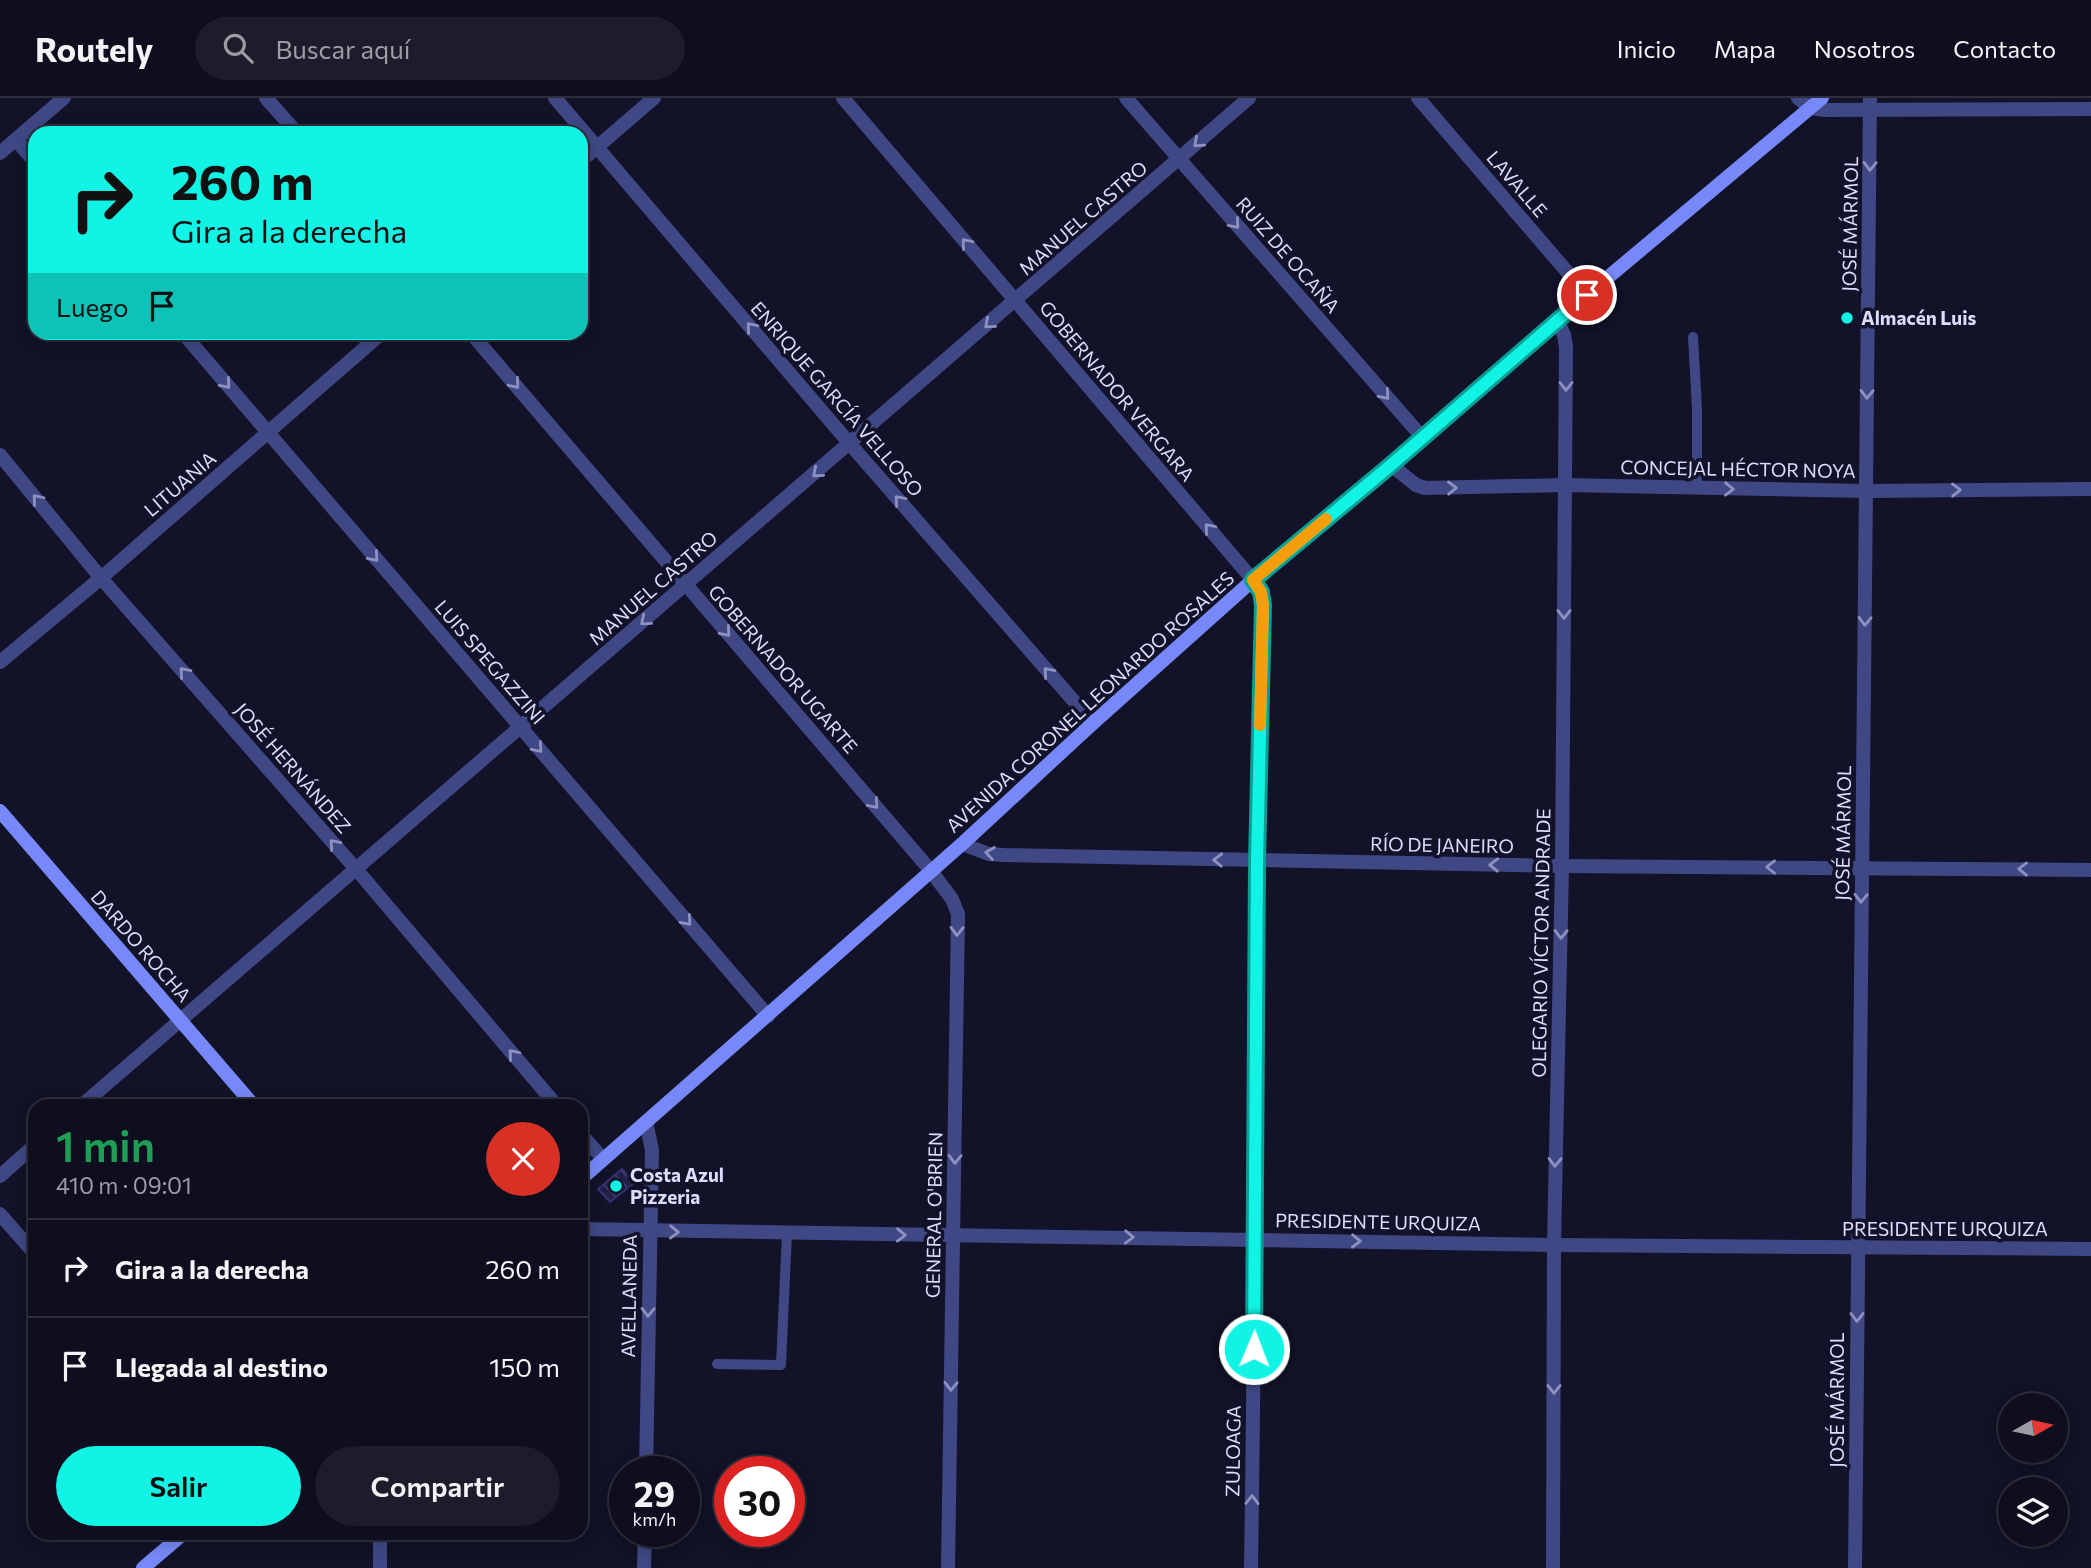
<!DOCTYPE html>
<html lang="es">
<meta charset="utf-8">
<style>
body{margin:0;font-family:Commissioner,sans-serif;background:#1c1c2b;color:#f1f3f6;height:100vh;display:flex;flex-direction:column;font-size:26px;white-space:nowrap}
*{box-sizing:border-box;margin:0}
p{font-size:23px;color:#9b9ca4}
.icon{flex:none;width:38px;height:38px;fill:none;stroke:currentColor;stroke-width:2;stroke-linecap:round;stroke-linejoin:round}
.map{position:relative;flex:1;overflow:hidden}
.details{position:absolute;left:28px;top:1001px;width:560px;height:441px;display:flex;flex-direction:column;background:#0e0e1e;border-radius:21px;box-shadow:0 4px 18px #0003,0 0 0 2px #2e2e3c}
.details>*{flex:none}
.top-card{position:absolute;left:28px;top:28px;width:560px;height:214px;border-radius:21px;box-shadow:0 4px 18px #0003,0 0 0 2px #2e2e3c;background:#11f3e4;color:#111;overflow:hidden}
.needle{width:46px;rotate:81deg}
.fabs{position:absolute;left:1998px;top:1295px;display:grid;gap:14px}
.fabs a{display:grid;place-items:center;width:70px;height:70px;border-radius:50%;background:#0e0e1e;box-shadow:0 4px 18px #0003,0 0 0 2px #2e2e3c;font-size:35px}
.speed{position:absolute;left:609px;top:1358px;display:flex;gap:14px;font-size:35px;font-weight:700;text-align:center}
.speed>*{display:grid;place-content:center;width:91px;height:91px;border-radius:50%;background:#0e0e1e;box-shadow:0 4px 18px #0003,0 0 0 2px #2e2e3c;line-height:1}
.speed small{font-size:18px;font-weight:400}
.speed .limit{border:10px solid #d22;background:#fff;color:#111}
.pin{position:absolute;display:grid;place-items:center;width:60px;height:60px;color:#fff;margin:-30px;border:4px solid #fff;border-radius:50%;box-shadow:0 2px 7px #0007}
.me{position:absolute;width:77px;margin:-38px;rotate:1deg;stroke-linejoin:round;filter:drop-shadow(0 0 5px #0008)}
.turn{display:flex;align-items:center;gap:24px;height:147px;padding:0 28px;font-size:32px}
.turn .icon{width:91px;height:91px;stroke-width:2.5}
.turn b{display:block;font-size:49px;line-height:60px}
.then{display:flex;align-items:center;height:66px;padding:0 28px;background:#0003;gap:14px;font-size:26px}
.round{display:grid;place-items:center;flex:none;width:74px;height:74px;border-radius:37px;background:#1c1c2b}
.overview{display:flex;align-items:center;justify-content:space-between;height:119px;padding:0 28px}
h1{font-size:42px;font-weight:600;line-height:52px;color:#1e9e55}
.button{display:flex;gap:14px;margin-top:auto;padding:14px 28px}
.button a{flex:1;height:80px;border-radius:42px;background:#11f3e4;color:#111;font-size:28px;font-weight:600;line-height:80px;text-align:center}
.button a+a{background:#1c1c2b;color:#f1f3f6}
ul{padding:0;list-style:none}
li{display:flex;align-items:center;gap:21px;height:98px;padding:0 28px;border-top:2px solid #2e2e3c}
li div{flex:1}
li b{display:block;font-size:26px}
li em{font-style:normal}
header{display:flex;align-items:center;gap:42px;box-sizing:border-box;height:98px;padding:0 35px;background:#0e0e1e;border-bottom:2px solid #2e2e3c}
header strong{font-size:33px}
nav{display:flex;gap:38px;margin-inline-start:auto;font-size:24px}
.search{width:490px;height:63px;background:#1c1c2b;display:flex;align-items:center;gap:18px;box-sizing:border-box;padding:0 24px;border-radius:38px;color:#9b9ca4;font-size:26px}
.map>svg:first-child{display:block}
.building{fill:url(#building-back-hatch);stroke:#343273;stroke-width:2}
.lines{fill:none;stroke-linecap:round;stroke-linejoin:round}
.lane{stroke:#3f4885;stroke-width:10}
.street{stroke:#3f4885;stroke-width:14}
.secondary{stroke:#7789f8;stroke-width:14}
.oneway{stroke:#8d92c1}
.route-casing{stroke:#0b9e94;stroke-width:18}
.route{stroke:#11f3e4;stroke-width:12}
.slow{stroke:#f59e0b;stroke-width:12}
.poi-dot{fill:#11f3e4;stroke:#121228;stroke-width:2.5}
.labels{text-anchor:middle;stroke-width:7;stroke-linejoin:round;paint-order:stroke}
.street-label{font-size:19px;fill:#dbddfd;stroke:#121228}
.poi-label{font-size:19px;font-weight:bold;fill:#dbddfd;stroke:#121228;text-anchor:start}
</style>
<header>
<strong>Routely</strong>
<div class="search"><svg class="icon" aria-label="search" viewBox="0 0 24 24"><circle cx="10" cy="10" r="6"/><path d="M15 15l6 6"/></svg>Buscar aquí</div>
<nav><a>Inicio</a><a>Mapa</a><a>Nosotros</a><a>Contacto</a></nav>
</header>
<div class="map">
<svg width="2091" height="1470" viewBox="0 0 2091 1470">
<defs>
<pattern id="building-back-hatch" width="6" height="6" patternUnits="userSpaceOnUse" patternTransform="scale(1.75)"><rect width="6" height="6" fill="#201f48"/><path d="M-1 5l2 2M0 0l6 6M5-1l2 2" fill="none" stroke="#403f63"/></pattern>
</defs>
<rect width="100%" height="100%" fill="#121228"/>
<!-- building -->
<path class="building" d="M622,1071L634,1085L610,1104L598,1091Z"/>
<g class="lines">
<!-- lane -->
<g class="lane">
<path d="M1693,239L1697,311V390"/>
<path d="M717,1266L781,1267L787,1135"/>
</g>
<!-- street -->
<g class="street">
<path d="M266,0L297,35"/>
<path d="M555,0L850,346L1093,625"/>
<path d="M843,0L1253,482L1261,494L1263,507C1255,828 1256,1149 1251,1470"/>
<path d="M1126,0L1422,339"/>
<path d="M1418,0L1587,197"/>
<path d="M1798,0L1810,10L1825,12L2091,11"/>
<path d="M16,42L35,64"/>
<path d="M0,55L64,0"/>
<path d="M581,63L654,0"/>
<path d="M182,234L768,918"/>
<path d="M470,234L931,773L952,801L958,816L948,1470"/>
<path d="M0,357L101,480L356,771L557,1008"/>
<path d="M1391,367L1416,387L1425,390L1565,387L1866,393L2091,391"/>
<path d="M0,564L101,480L383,234"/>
<path d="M962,746L989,756L1004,757L1562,768L2091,772"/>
<path d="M81,1008L1249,0"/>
<path d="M581,1036L603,1061"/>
<path d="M0,1078L35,1047"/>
<path d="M0,1116L35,1156"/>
<path d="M581,1131L1554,1147L2091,1151"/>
<path d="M646,1374L652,1052L646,1024"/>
<path d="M380,1470V1435"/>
<path d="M644,1470L645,1433"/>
<path d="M1553,1470L1554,1147L1562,768L1566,249L1564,237L1557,222"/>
<path d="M1855,1470L1870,0"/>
</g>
<!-- secondary -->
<g class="secondary">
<path d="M0,713L254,1008"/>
<path d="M581,1081L962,746L1093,625L1253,482L1391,367L1557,222L1822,0"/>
<path d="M143,1470L184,1435"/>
</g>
</g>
<!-- one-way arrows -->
<defs><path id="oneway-chevron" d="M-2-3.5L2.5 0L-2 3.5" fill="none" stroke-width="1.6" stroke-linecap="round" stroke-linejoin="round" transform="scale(1.75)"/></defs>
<g class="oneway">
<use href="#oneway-chevron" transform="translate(1198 45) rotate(138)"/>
<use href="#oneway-chevron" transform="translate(1870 68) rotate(91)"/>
<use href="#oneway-chevron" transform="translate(1235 126) rotate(49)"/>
<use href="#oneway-chevron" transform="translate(966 145) rotate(-130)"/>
<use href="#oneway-chevron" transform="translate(989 226) rotate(139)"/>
<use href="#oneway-chevron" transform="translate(751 229) rotate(-130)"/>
<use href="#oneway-chevron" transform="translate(226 286) rotate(49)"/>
<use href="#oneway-chevron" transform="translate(515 286) rotate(50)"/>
<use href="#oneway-chevron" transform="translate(1566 288) rotate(90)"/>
<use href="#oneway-chevron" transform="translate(1867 296) rotate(91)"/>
<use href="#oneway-chevron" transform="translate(1385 297) rotate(49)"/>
<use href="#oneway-chevron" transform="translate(817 375) rotate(139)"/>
<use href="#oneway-chevron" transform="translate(1452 390) rotate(-1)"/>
<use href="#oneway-chevron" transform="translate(1729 391) rotate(1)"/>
<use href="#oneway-chevron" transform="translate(1956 392) rotate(-1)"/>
<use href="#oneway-chevron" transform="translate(37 401) rotate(-130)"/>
<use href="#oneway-chevron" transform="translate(899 402) rotate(-131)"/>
<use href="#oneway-chevron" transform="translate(1209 430) rotate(-130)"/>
<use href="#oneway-chevron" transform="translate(374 459) rotate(49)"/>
<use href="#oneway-chevron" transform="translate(1564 516) rotate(90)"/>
<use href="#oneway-chevron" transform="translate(645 523) rotate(140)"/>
<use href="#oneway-chevron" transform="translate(1865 523) rotate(91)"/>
<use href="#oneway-chevron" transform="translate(726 534) rotate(49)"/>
<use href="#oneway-chevron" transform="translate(184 574) rotate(-131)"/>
<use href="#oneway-chevron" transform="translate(1048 574) rotate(-131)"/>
<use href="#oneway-chevron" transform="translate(538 650) rotate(49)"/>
<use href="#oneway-chevron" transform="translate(874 706) rotate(49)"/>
<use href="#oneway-chevron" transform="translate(334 746) rotate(-131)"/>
<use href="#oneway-chevron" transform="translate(990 755) rotate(-171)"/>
<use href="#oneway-chevron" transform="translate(1218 762) rotate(-178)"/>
<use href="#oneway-chevron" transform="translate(1494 767) rotate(-179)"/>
<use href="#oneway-chevron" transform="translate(1771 769) rotate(-180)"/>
<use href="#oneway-chevron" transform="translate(2023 771) rotate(-179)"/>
<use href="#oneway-chevron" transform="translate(1861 800) rotate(91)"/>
<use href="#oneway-chevron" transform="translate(687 823) rotate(49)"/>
<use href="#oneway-chevron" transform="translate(957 833) rotate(91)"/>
<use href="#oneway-chevron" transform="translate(1561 836) rotate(91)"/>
<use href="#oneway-chevron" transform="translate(513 956) rotate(-130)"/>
<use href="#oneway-chevron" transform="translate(955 1061) rotate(91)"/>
<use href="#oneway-chevron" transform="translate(1555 1064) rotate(91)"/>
<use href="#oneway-chevron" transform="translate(674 1134) rotate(1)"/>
<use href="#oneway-chevron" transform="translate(901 1137) rotate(1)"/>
<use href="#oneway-chevron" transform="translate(1129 1139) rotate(1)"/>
<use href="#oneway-chevron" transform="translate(1356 1143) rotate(1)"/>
<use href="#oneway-chevron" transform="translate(648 1214) rotate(91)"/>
<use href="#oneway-chevron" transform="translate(1857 1219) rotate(90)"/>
<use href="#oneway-chevron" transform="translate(951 1288) rotate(91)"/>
<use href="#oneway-chevron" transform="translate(1554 1291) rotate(90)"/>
<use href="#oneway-chevron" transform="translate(1252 1402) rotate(-89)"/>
</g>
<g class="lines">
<defs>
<path id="route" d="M1254,1251L1257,764L1263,507L1261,494L1253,482L1391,367L1587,197"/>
</defs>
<!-- route casing -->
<use href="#route" class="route-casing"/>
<!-- route -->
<use href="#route" class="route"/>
<!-- slow -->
<path class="slow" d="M1260,627L1263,507L1261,494L1253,482L1326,421"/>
</g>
<!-- markers -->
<g class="poi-dot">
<circle cx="1847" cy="220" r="7"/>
<circle cx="616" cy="1088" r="7"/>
</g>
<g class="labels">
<!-- street labels -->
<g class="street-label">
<text transform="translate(1517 86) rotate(49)" y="7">LAVALLE</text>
<text transform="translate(1083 120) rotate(-41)" y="7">MANUEL CASTRO</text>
<text transform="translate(1850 126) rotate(-89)" y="7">JOSÉ MÁRMOL</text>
<text transform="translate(1288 157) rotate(49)" y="7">RUIZ DE OCAÑA</text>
<text transform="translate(1117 293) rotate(50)" y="7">GOBERNADOR VERGARA</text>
<text transform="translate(837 301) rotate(49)" y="7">ENRIQUE GARCÍA VELLOSO</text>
<text transform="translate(1738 371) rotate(1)" y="7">CONCEJAL HÉCTOR NOYA</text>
<text transform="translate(180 386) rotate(-41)" y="7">LITUANIA</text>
<text transform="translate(653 490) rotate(-41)" y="7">MANUEL CASTRO</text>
<text transform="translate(490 564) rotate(49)" y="7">LUIS SPEGAZZINI</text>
<text transform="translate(783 571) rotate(49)" y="7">GOBERNADOR UGARTE</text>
<text transform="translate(1090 604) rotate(-42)" y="7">AVENIDA CORONEL LEONARDO ROSALES</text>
<text transform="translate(293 670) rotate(49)" y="7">JOSÉ HERNÁNDEZ</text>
<text transform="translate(1843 735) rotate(-89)" y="7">JOSÉ MÁRMOL</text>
<text transform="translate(1442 747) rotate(1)" y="7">RÍO DE JANEIRO</text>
<text transform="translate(1541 845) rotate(-89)" y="7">OLEGARIO VÍCTOR ANDRADE</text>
<text transform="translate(141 848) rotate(49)" y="7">DARDO ROCHA</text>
<text transform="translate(934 1117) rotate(-89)" y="7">GENERAL O'BRIEN</text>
<text transform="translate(1378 1124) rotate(1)" y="7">PRESIDENTE URQUIZA</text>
<text x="1945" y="1138">PRESIDENTE URQUIZA</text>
<text transform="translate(629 1198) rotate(-89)" y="7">AVELLANEDA</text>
<text transform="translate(1837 1302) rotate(-90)" y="7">JOSÉ MÁRMOL</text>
<text transform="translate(1233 1353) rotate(-89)" y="7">ZULOAGA</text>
</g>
<!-- poi labels -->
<g class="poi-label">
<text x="1861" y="227">Almacén Luis</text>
<text x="630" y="1084">Costa Azul<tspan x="630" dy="22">Pizzeria</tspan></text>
</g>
</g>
</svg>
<div class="fabs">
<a><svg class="needle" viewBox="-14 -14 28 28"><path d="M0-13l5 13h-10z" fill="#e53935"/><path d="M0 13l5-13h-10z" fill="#9b9ca4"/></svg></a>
<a><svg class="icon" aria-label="layers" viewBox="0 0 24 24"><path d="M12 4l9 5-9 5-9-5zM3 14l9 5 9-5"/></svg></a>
</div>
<div class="speed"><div>29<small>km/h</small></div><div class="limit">30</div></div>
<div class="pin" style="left:1587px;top:197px;background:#d93025"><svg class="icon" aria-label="arrive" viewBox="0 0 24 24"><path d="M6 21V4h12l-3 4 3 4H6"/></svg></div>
<svg class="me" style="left:1254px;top:1251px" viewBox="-20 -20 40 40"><circle r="17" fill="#11f3e4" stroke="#fff" stroke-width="3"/><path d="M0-11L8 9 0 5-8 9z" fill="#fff"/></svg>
<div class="top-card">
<div class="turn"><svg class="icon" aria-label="right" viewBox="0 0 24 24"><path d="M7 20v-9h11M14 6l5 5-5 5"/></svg><div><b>260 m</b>Gira a la derecha</div></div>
<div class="then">Luego<svg class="icon" aria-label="arrive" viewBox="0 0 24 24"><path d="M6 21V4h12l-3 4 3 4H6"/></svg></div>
</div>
<section class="details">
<div class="overview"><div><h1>1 min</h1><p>410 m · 09:01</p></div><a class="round" style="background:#d93025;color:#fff"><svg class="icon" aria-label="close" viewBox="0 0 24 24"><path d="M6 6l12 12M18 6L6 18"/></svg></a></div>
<ul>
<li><svg class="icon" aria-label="right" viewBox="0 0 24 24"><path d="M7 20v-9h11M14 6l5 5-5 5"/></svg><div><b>Gira a la derecha</b></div><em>260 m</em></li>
<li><svg class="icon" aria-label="arrive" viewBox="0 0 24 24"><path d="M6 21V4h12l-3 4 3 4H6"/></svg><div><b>Llegada al destino</b></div><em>150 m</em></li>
</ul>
<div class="button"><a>Salir</a><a>Compartir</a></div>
</section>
</div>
